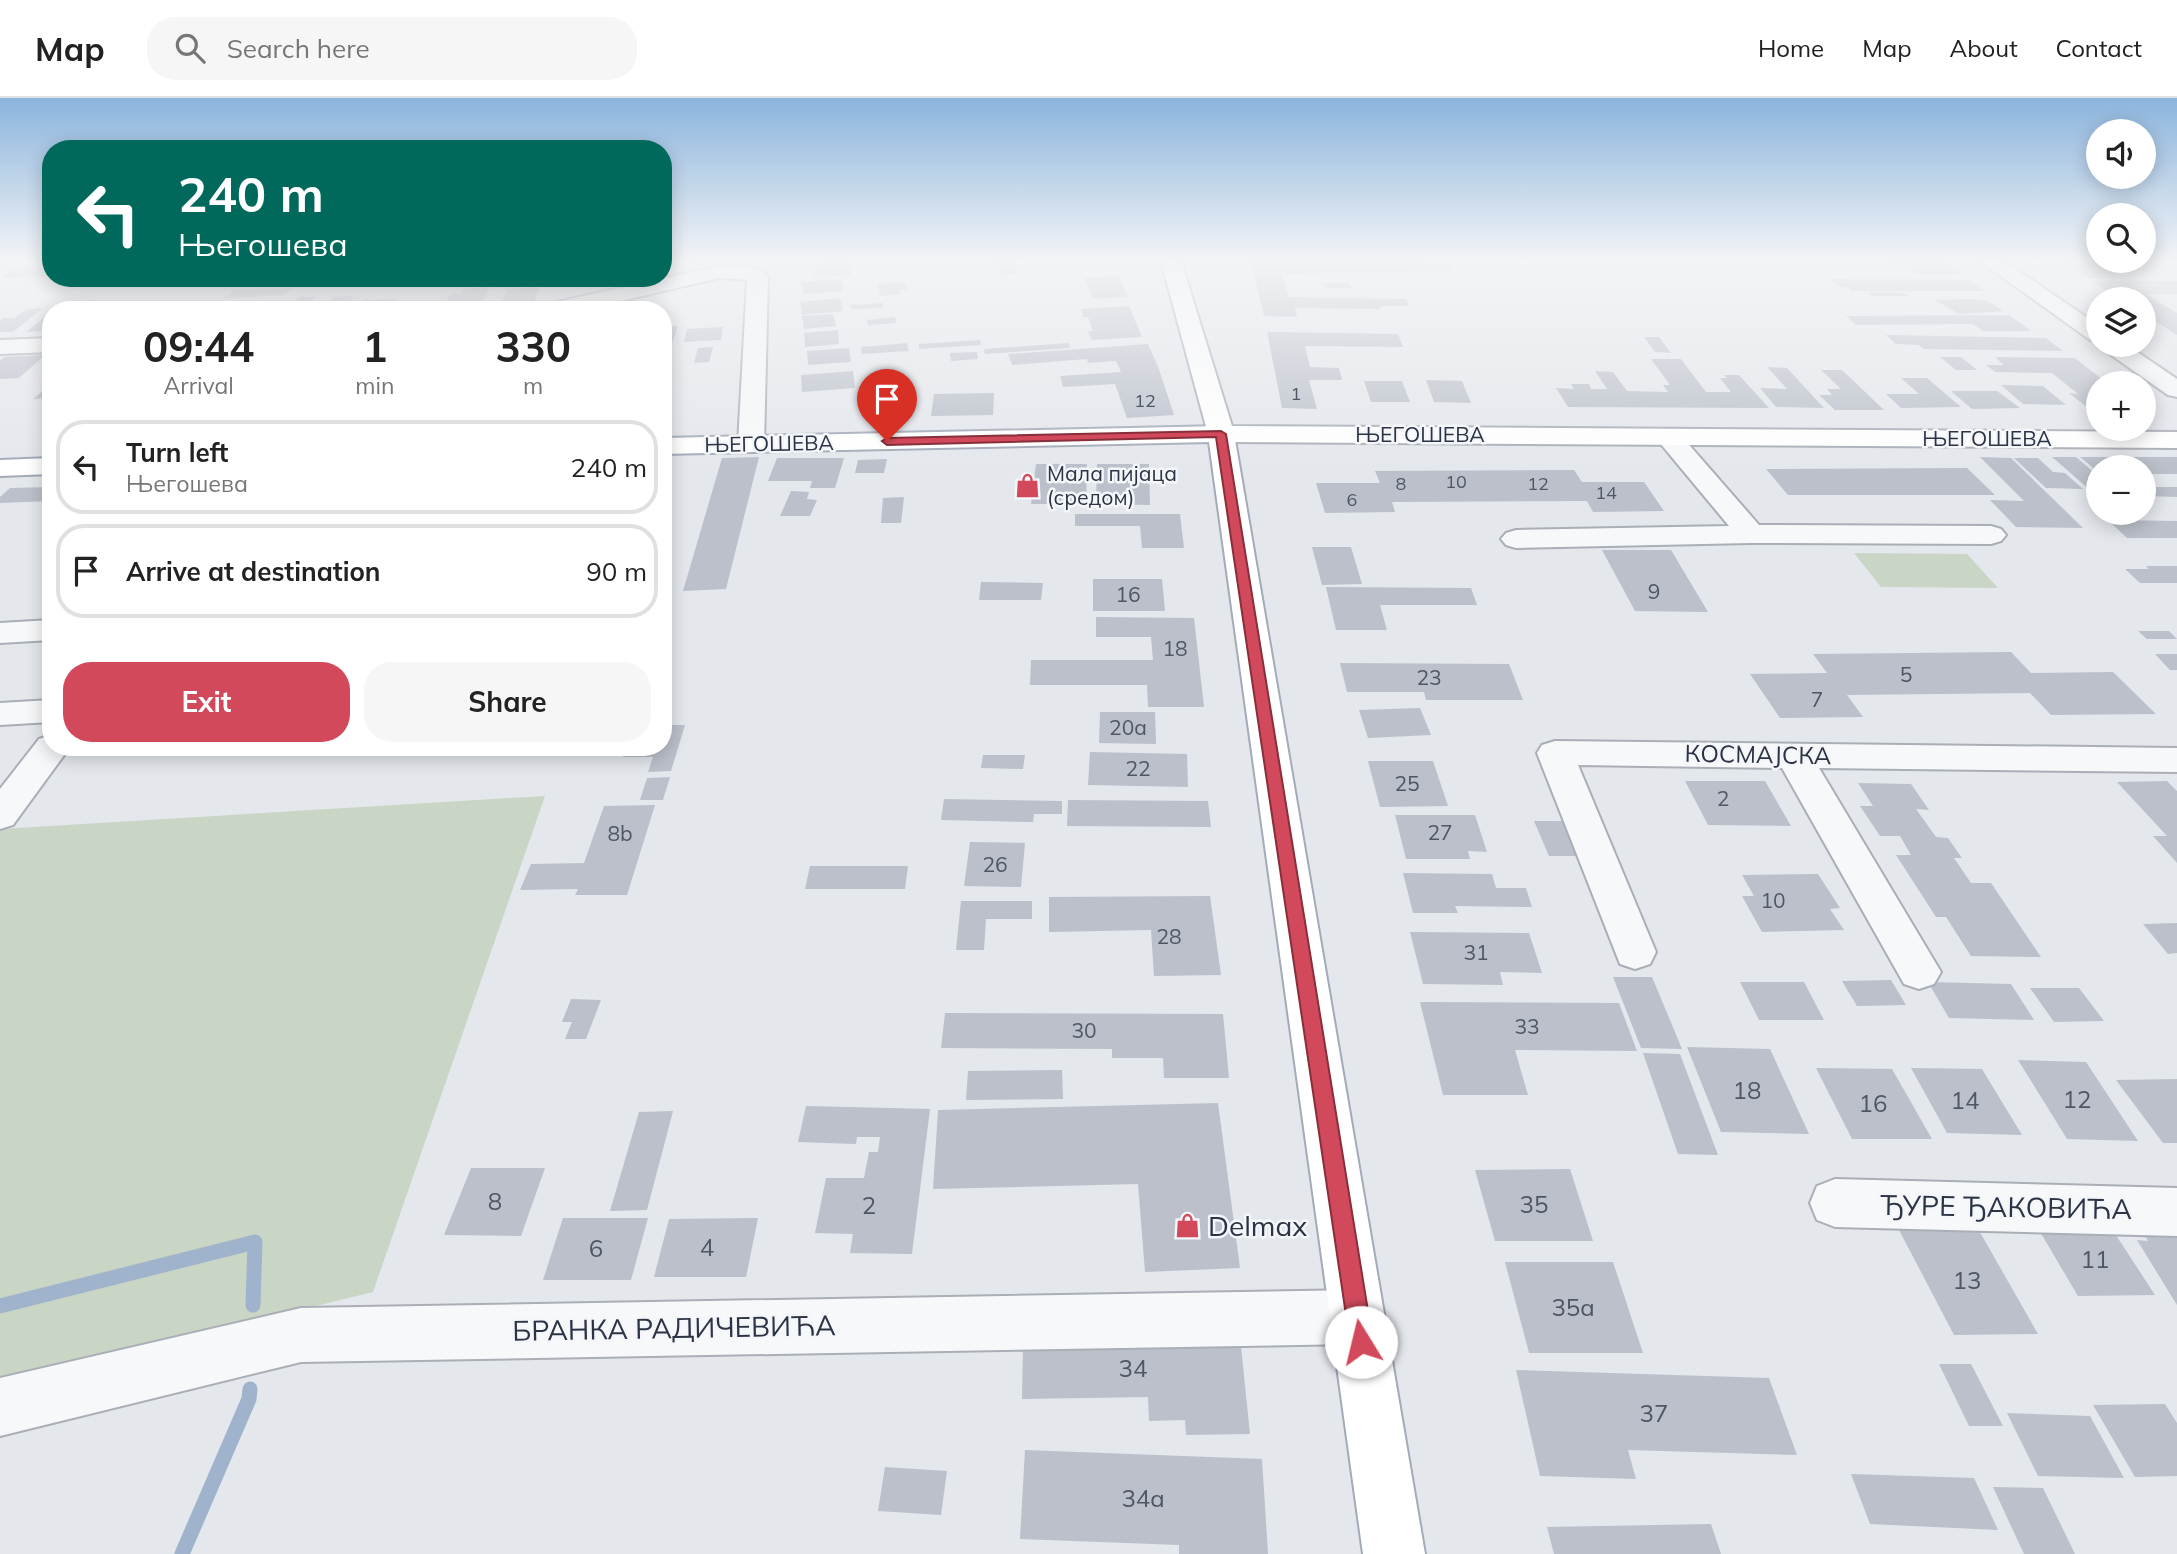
<!DOCTYPE html>
<meta charset="utf-8">
<style>
body{margin:0;font-family:Mulish,sans-serif;background:#f6f6f6;color:#222;height:100vh;display:flex;flex-direction:column;font-size:26px;white-space:nowrap}
*{box-sizing:border-box;margin:0}
p{font-size:23px;color:#767676}
.icon{flex:none;width:38px;height:38px;fill:none;stroke:currentColor;stroke-width:2;stroke-linecap:round;stroke-linejoin:round}
.map{position:relative;flex:1;overflow:hidden}
.side{position:absolute;left:42px;top:203px;width:630px;height:455px;display:flex;flex-direction:column;background:#fff;border-radius:28px;box-shadow:0 4px 18px #0003}
.side>*{flex:none}
.banner{position:absolute;left:42px;top:42px;width:630px;height:147px;border-radius:28px;box-shadow:0 4px 18px #0003;background:#00695c;color:#fff;overflow:hidden}
.buttons{position:absolute;left:2086px;top:21px;display:grid;gap:14px}
.buttons a{display:grid;place-items:center;width:70px;height:70px;border-radius:50%;background:#fff;box-shadow:0 4px 18px #0003;font-size:35px}
.pin{position:absolute;display:grid;place-items:center;width:60px;height:60px;color:#fff;margin:-72px -30px;border-radius:50% 50% 50% 0;rotate:-45deg;box-shadow:0 0 7px #0007}
.pin .icon{rotate:45deg}
.me{position:absolute;width:77px;margin:-38px;rotate:351deg;stroke-linejoin:round;filter:drop-shadow(0 0 5px #0008)}
.turn{display:flex;align-items:center;gap:24px;height:147px;padding:0 21px;font-size:32px}
.turn .icon{width:91px;height:91px;stroke-width:2.5}
.turn b{display:block;font-size:49px;line-height:60px}
.eta{display:flex;justify-content:space-evenly;align-items:center;height:119px;text-align:center}
.eta b{font-size:42px;font-weight:700;line-height:49px}
.cta{display:flex;gap:14px;margin-top:auto;padding:14px 21px}
.cta a{flex:1;height:80px;border-radius:28px;background:#d1495b;color:#fff;font-size:28px;font-weight:700;line-height:80px;text-align:center}
.cta a+a{background:#f6f6f6;color:#222}
ul{padding:0;list-style:none}
li{display:flex;align-items:center;gap:21px;height:94px;margin:0 14px 10px;padding:0 7px;border:4px solid #e0e0e0;border-radius:28px}
li div{flex:1}
li b{display:block;font-size:26px}
li em{font-style:normal}
header{display:flex;align-items:center;gap:42px;box-sizing:border-box;height:98px;padding:0 35px;background:#fff;border-bottom:2px solid #e0e0e0}
header strong{font-size:33px}
nav{display:flex;gap:38px;margin-inline-start:auto;font-size:24px}
.search{width:490px;height:63px;background:#f6f6f6;display:flex;align-items:center;gap:18px;box-sizing:border-box;padding:0 24px;border-radius:28px;color:#767676;font-size:26px}
.map>svg:first-child{display:block}
.green{fill:#c9d6c5}
.lines{fill:none;stroke-linecap:round;stroke-linejoin:round}
.stream{stroke:#9fb4cc;stroke-width:15}
.building{fill:#bbc0ca}
.street-casing{stroke:#a9aeb7;stroke-width:4}
.secondary-casing{stroke:#a9aeb7;stroke-width:4}
.primary-casing{stroke:#a3abb8;stroke-width:4}
.street{fill:#f7f8fa;fill-rule:evenodd}
.secondary{fill:#fff;fill-rule:evenodd}
.primary{fill:#fff;fill-rule:evenodd}
.route{fill:#d1495b;stroke:#882f3b;stroke-width:2}
.labels{text-anchor:middle;stroke-width:5;stroke-linejoin:round;paint-order:stroke}
.far-number-label{font-size:18px;fill:#4f5766}
.far-street-label{font-size:21px;fill:#2b3445;stroke:#f4f6f9}
.far-poi-label{font-size:21px;fill:#2b3445;stroke:#f4f6f9;text-anchor:start}
.number-label{font-size:21px;fill:#4f5766}
.street-label{font-size:24px;fill:#2b3445;stroke:#f4f6f9}
.near-number-label{font-size:24px;fill:#4f5766}
.near-street-label{font-size:28px;fill:#2b3445;stroke:#f4f6f9}
.near-poi-label{font-size:28px;fill:#2b3445;stroke:#f4f6f9;text-anchor:start}
</style>
<header>
<strong>Map</strong>
<div class="search"><svg class="icon" aria-label="search" viewBox="0 0 24 24"><circle cx="10" cy="10" r="6"/><path d="M15 15l6 6"/></svg>Search here</div>
<nav><a>Home</a><a>Map</a><a>About</a><a>Contact</a></nav>
</header>
<div class="map">
<svg width="2177" height="1456" viewBox="0 0 2177 1456">
<rect width="100%" height="100%" fill="#e4e7ec"/>
<!-- green -->
<g class="green">
<path d="M1854,455L1967,456L1998,490L1881,489Z"/>
<path d="M545,698L373,1194L0,1286V731Z"/>
</g>
<g class="lines">
<!-- stream -->
<g class="stream">
<path d="M0,1208L255,1144L253,1207"/>
<path d="M182,1456L249,1301L250,1291"/>
</g>
</g>
<!-- building -->
<g class="building">
<path d="M48,163H51V174L45,178L2,180L14,171H37Z"/>
<path d="M995,163H1012L1018,175L1001,177Z"/>
<path d="M1251,163L1449,166L1453,173L1282,176L1289,199L1406,201L1409,208H1380L1381,211L1295,210L1297,219L1264,218Z"/>
<path d="M2062,163L2096,165L2120,180H2089Z"/>
<path d="M852,164V177L814,179L815,166Z"/>
<path d="M1883,165H1946L1961,176H1917L1910,171H1890Z"/>
<path d="M1118,178L1128,199L1093,201L1084,180Z"/>
<path d="M377,180H413L410,184L372,186Z"/>
<path d="M494,180L480,210L442,212L450,196L461,195L463,191L473,190L477,181Z"/>
<path d="M559,180H594L592,187L557,189Z"/>
<path d="M841,181L843,193L803,196L802,184Z"/>
<path d="M1830,181L1970,182L1985,193H1851L1847,189H1839Z"/>
<path d="M2091,183H2177V196H2145L2177,215V237L2144,216V201H2120Z"/>
<path d="M896,184L905,185L907,192H900L901,196L880,198L878,186Z"/>
<path d="M541,185L534,205L500,207L507,191L522,190L524,186Z"/>
<path d="M1323,185H1349L1352,190H1326Z"/>
<path d="M292,190L284,197L225,200L233,192Z"/>
<path d="M1868,194L1904,195L1909,198H1872Z"/>
<path d="M354,198L344,212H323L333,199Z"/>
<path d="M299,199H315L302,212H283Z"/>
<path d="M840,200L843,213L802,217L800,204Z"/>
<path d="M398,201L389,212H355L364,202Z"/>
<path d="M1972,201L1988,203L2004,213L1959,216L1935,202Z"/>
<path d="M97,202L86,212H66L76,203Z"/>
<path d="M434,203L428,212H397L402,204Z"/>
<path d="M883,205V210L851,211V207Z"/>
<path d="M260,206L254,212H222L227,207Z"/>
<path d="M1129,208L1142,239L1092,242L1088,233H1093L1088,219H1083L1081,211Z"/>
<path d="M43,210L13,234H0V223L3,220H14L27,211Z"/>
<path d="M51,213V232L26,234Z"/>
<path d="M833,216L836,228L804,231L802,218Z"/>
<path d="M2009,217L2031,233H1983L1973,226L1856,227L1846,218Z"/>
<path d="M895,219L896,225L868,227L867,222Z"/>
<path d="M678,228L671,249L663,250V229Z"/>
<path d="M723,229L721,242L684,244L687,231Z"/>
<path d="M838,232L839,246L805,249L804,235Z"/>
<path d="M1267,234L1398,236L1403,249L1305,248L1310,269L1339,270L1342,282H1309L1317,311L1282,310Z"/>
<path d="M1886,237L2046,240L2063,253L1923,251L1919,247L1896,246Z"/>
<path d="M1644,239H1659L1671,255L1655,254Z"/>
<path d="M980,242L981,247L919,251V246Z"/>
<path d="M907,245L909,253L862,256L861,249Z"/>
<path d="M1069,245L1070,250L985,256L984,251Z"/>
<path d="M1148,246L1159,271L1174,317L1127,320L1115,286L1063,289L1060,278L1121,274L1116,263L1088,265L1087,261L1012,267L1008,256Z"/>
<path d="M713,249L709,264L694,265L698,250Z"/>
<path d="M849,250L851,264L808,267L807,253Z"/>
<path d="M977,254L978,261L951,263L950,255Z"/>
<path d="M45,257L19,280L0,281V263L4,259Z"/>
<path d="M1940,259H1961L1977,272H1956Z"/>
<path d="M1995,259L2075,260L2107,285H2098V310H2088L2069,295L2078,296L2052,275L1995,274L1986,267H2004Z"/>
<path d="M1651,261H1681L1706,294H1731L1720,280H1727L1724,277H1739L1769,310L1568,309L1556,290L1574,291L1571,286H1589L1591,291H1607L1595,273L1613,274L1627,293L1668,294L1663,287H1670Z"/>
<path d="M1767,269L1787,270L1824,310L1776,309L1760,290L1787,291Z"/>
<path d="M1821,272H1842L1884,312H1835L1819,297H1832L1827,291H1841Z"/>
<path d="M853,273L855,290L802,294L801,277Z"/>
<path d="M1901,280H1927L1961,309L1901,310L1886,296H1919Z"/>
<path d="M1426,282L1462,283L1471,305L1434,304Z"/>
<path d="M1364,283H1402L1410,304H1371Z"/>
<path d="M51,286V297L47,300L33,301Z"/>
<path d="M2001,287L2043,288L2066,307L2023,306Z"/>
<path d="M1951,293H1997L2020,310L1972,311Z"/>
<path d="M994,295L993,317L931,318L934,296Z"/>
<path d="M759,359L726,491L683,493L722,360Z"/>
<path d="M1980,359L2011,360L2083,430L2016,429L1990,402L2024,403Z"/>
<path d="M2052,359H2076L2098,378V392H2090Z"/>
<path d="M2080,359H2177V376H2144V369H2098V374Z"/>
<path d="M777,360H844L835,390H810L812,383H768Z"/>
<path d="M2014,360H2038L2053,374L2065,375L2083,391L2046,390Z"/>
<path d="M887,361L884,375H855L858,362Z"/>
<path d="M1036,366H1087L1086,406H1031Z"/>
<path d="M1097,366H1149L1150,407L1096,406Z"/>
<path d="M1967,370L1995,397H1788L1766,371Z"/>
<path d="M1574,372L1582,384H1644L1664,413L1593,414L1587,403L1392,404L1395,414L1325,415L1316,385H1380L1375,373Z"/>
<path d="M51,389V403L0,405V399L10,390Z"/>
<path d="M2144,389H2177V399L2144,398Z"/>
<path d="M791,393L809,394L807,401L817,402L810,418H780Z"/>
<path d="M904,399L901,425H881L883,400Z"/>
<path d="M1075,416H1180L1184,450H1142L1140,428H1075Z"/>
<path d="M2108,422L2177,423V440H2127Z"/>
<path d="M1312,449H1351L1362,486L1322,487Z"/>
<path d="M1602,452H1671L1708,514L1635,513Z"/>
<path d="M2146,468H2177V485H2140L2125,471H2149Z"/>
<path d="M1093,481H1162L1165,513H1093Z"/>
<path d="M981,484L1043,485L1041,502H979Z"/>
<path d="M1326,489L1471,490L1477,507H1380L1387,532H1336Z"/>
<path d="M1096,519L1194,520L1204,609H1148L1147,587H1030L1031,562H1153L1151,539H1096Z"/>
<path d="M2138,533H2169L2177,541H2147Z"/>
<path d="M2011,554L2031,575L2113,574L2156,616L2051,617L2030,595L1847,597L1863,619L1780,620L1750,576L1827,575L1813,556Z"/>
<path d="M2155,556H2177V572H2170Z"/>
<path d="M1340,565L1509,566L1523,602H1426L1424,594H1347Z"/>
<path d="M1420,610L1431,637L1368,640L1359,612Z"/>
<path d="M1100,614H1155L1156,646L1099,645Z"/>
<path d="M663,627H685L671,673L648,674L653,659H623L627,649H663Z"/>
<path d="M1090,654L1187,656L1188,689L1088,687Z"/>
<path d="M983,657H1025L1023,671L981,670Z"/>
<path d="M1368,663H1433L1448,708L1380,709Z"/>
<path d="M670,679L663,702H640L647,680Z"/>
<path d="M1685,683H1765L1791,728L1708,727Z"/>
<path d="M2167,683L2177,693V765L2153,738H2167L2117,684Z"/>
<path d="M1858,685L1911,686L1929,712L1916,711L1936,739L1948,740L1962,760H1954L1971,785H1991L2041,859L1971,858L1946,819H1936L1896,757H1911L1900,738H1880L1860,708H1873Z"/>
<path d="M944,701L1062,703V716H1034L1033,724L941,722Z"/>
<path d="M1068,702L1208,703L1211,729L1067,728Z"/>
<path d="M655,707L627,797H575L578,791L520,792L531,766L584,765L604,708Z"/>
<path d="M1395,717H1475L1487,754L1468,753L1470,761H1406Z"/>
<path d="M1534,723H1566L1581,758H1549Z"/>
<path d="M970,744L1025,745L1021,789L964,788Z"/>
<path d="M810,768H908L905,791H805Z"/>
<path d="M1403,775L1492,776L1496,790H1526L1532,809L1455,808L1458,815H1413Z"/>
<path d="M1818,776L1840,810L1830,811L1844,832L1762,834L1742,798H1754L1742,777Z"/>
<path d="M1210,798L1221,877L1154,878L1151,832L1049,834V799Z"/>
<path d="M961,803H1032V821H986L984,852H956Z"/>
<path d="M2177,825V855L2168,856L2143,826Z"/>
<path d="M1410,834L1529,835L1542,875L1500,874L1503,887L1423,886Z"/>
<path d="M1613,879H1652L1682,951L1641,950Z"/>
<path d="M1891,882L1906,907L1857,908L1842,883Z"/>
<path d="M1740,884H1804L1824,922H1759Z"/>
<path d="M1928,884L2011,886L2034,922L1949,920Z"/>
<path d="M2030,890H2079L2104,923L2054,924Z"/>
<path d="M571,901L601,902L586,941H565L572,924H562Z"/>
<path d="M1420,904L1619,905L1637,953L1515,952L1528,997H1443Z"/>
<path d="M945,915L1223,916L1229,980H1164L1163,960H1112V951L941,950Z"/>
<path d="M1687,949L1770,951L1809,1036L1721,1034Z"/>
<path d="M1643,955L1680,956L1718,1057L1678,1056Z"/>
<path d="M2018,962L2086,964L2138,1043L2067,1041Z"/>
<path d="M1816,970L1892,971L1932,1041H1852Z"/>
<path d="M1911,970L1982,971L2022,1037L1947,1035Z"/>
<path d="M1062,972L1063,1001L966,1002L968,973Z"/>
<path d="M2177,981V1045H2163L2116,982Z"/>
<path d="M1218,1005L1240,1170L1145,1174L1138,1086L933,1091L938,1012Z"/>
<path d="M806,1008L930,1011L912,1156L850,1155L853,1136L815,1135L826,1080H864L869,1054H878L880,1039H857L856,1046L798,1044Z"/>
<path d="M673,1013L647,1112L610,1113L639,1014Z"/>
<path d="M471,1070H545L521,1138L444,1137Z"/>
<path d="M1570,1071L1593,1143H1495L1475,1072Z"/>
<path d="M563,1120H648L631,1182H543Z"/>
<path d="M758,1120L746,1179H654L669,1121Z"/>
<path d="M2137,1124L2177,1126V1207L2137,1142L2148,1143Z"/>
<path d="M2036,1127L2110,1128L2155,1197L2078,1198Z"/>
<path d="M1977,1129L2038,1236L1954,1237L1898,1130Z"/>
<path d="M1505,1164H1613L1643,1255H1529Z"/>
<path d="M1240,1239L1250,1336L1186,1337L1185,1322L1149,1323L1148,1299L1022,1301L1023,1244Z"/>
<path d="M1939,1266H1971L2003,1328H1969Z"/>
<path d="M1516,1272L1769,1280L1797,1357L1628,1352L1636,1381L1540,1378Z"/>
<path d="M2165,1306L2177,1325V1378L2135,1379L2093,1307Z"/>
<path d="M2007,1315L2090,1318L2124,1380L2038,1378Z"/>
<path d="M1025,1352L1262,1361L1268,1456H1179V1447L1020,1441Z"/>
<path d="M885,1369L947,1373L941,1417L878,1413Z"/>
<path d="M1851,1376L1974,1380L1998,1432L1870,1426Z"/>
<path d="M1993,1389L2043,1390L2075,1456H2024Z"/>
<path d="M1711,1426L1721,1456H1554L1547,1429Z"/>
</g>
<g class="lines">
<defs>
<g id="street">
<path d="M1980,163H2004L2098,227V244L2090,242Z"/>
<path d="M719,168C735,168 757,165 768,179L764,346L760,352L751,354L742,352L738,346L747,182L719,180L582,212H541L544,207L552,205Z"/>
<path d="M51,240V254L0,256V242Z"/>
<path d="M2101,247H2127L2177,281V299L2168,297L2104,252Z"/>
<path d="M1668,331L1677,333L1759,427L1991,428L2001,431L2006,437L2001,443L1991,446L1751,445L1516,450L1506,447L1501,441L1506,435L1516,432L1729,428L1655,339L1659,333Z"/>
<path d="M51,522V542L0,545V525Z"/>
<path d="M51,602V624L0,627V605Z"/>
<path d="M51,637V649H70L13,727L0,731V691L39,641Z"/>
<path d="M1555,643L2177,650V674L1819,670L1941,874L1934,886L1919,891L1904,886L1782,670L1578,667L1656,854L1650,866L1635,871L1620,866L1537,655L1542,647Z"/>
<path d="M1835,1081L2177,1090V1138L1835,1129L1817,1122L1810,1105L1817,1088Z"/>
<path d="M1357,1192L1376,1200L1384,1219L1376,1238L1357,1246L301,1264L0,1338V1280L301,1210Z"/>
</g>
<path id="secondary" d="M1161,163H1181L1232,328L2177,334V350L1221,344L1212,341L1208,336Z"/>
<g id="primary">
<path d="M1221,328L1230,331L1234,336L1425,1456H1363L1209,344L663,356V340Z"/>
<path d="M51,360V376L0,378V362Z"/>
</g>
</defs>
<!-- street casing -->
<use href="#street" class="street-casing"/>
<!-- secondary casing -->
<use href="#secondary" class="secondary-casing"/>
<!-- primary casing -->
<use href="#primary" class="primary-casing"/>
<!-- street -->
<use href="#street" class="street"/>
<!-- secondary -->
<use href="#secondary" class="secondary"/>
<!-- primary -->
<use href="#primary" class="primary"/>
</g>
<!-- sky -->
<linearGradient id="sky" x2="0" y2="1"><stop stop-color="#8bb4dd"/><stop offset="0.44" stop-color="#f3f4f6"/><stop offset="1" stop-color="#f3f4f6" stop-opacity="0"/></linearGradient>
<rect width="2177" height="367" fill="url(#sky)"/>
<!-- route -->
<path class="route" d="M1221,333L1226,336L1373,1244L1369,1252L1361,1255L1353,1252L1350,1244L1216,339L887,347L882,343L887,340Z"/>
<!-- icons -->
<defs>
<symbol id="shop-bare" viewBox="-9 -9 18 18"><path d="M-5-2.5h2.3a2.7 3.5 0 0 1 5.4 0H5L5.5 6h-11ZM-1.5-2.5h3a1.5 2.3 0 0 0-3 0Z" fill="#d1495b" stroke="#f4f6f9" stroke-width="2.5" paint-order="stroke"/></symbol>
</defs>
<g fill-rule="evenodd">
<use href="#shop-bare" x="1010" y="370" width="35" height="35"/>
<use href="#shop-bare" x="1170" y="1110" width="35" height="35"/>
</g>
<g class="labels">
<!-- far-number labels -->
<g class="far-number-label">
<text x="1296" y="302">1</text>
<text x="1145" y="309">12</text>
<text x="1456" y="390">10</text>
<text x="1401" y="392">8</text>
<text x="1538" y="392">12</text>
<text x="1606" y="401">14</text>
<text x="1352" y="408">6</text>
</g>
<!-- far-street labels -->
<g class="far-street-label">
<text x="1420" y="344">ЊЕГОШЕВА</text>
<text x="1987" y="348">ЊЕГОШЕВА</text>
<text transform="translate(769 346) rotate(-1)" y="7">ЊЕГОШЕВА</text>
</g>
<!-- far-poi labels -->
<g class="far-poi-label">
<text x="1047" y="383">Мала пијаца<tspan x="1047" dy="24">(средом)</tspan></text>
</g>
<!-- number labels -->
<g class="number-label">
<text x="1654" y="501">9</text>
<text x="1128" y="504">16</text>
<text x="1175" y="558">18</text>
<text x="1906" y="584">5</text>
<text x="1429" y="587">23</text>
<text x="1817" y="609">7</text>
<text x="1128" y="637">20a</text>
<text x="1138" y="678">22</text>
<text x="1407" y="693">25</text>
<text x="1723" y="708">2</text>
<text x="1440" y="742">27</text>
<text x="620" y="743">8b</text>
<text x="995" y="774">26</text>
<text x="1773" y="810">10</text>
<text x="1169" y="846">28</text>
<text x="1476" y="862">31</text>
<text x="1527" y="936">33</text>
<text x="1084" y="940">30</text>
</g>
<!-- street labels -->
<g class="street-label">
<text transform="translate(1758 657) rotate(1)" y="8">КОСМАЈСКА</text>
</g>
<!-- near-number labels -->
<g class="near-number-label">
<text x="1747" y="1001">18</text>
<text x="2077" y="1010">12</text>
<text x="1965" y="1011">14</text>
<text x="1873" y="1014">16</text>
<text x="495" y="1112">8</text>
<text x="1534" y="1115">35</text>
<text x="869" y="1116">2</text>
<text x="707" y="1158">4</text>
<text x="596" y="1159">6</text>
<text x="2095" y="1170">11</text>
<text x="1967" y="1191">13</text>
<text x="1573" y="1218">35a</text>
<text x="1133" y="1279">34</text>
<text x="1654" y="1324">37</text>
<text x="1143" y="1409">34a</text>
</g>
<!-- near-street labels -->
<g class="near-street-label">
<text transform="translate(2006 1109) rotate(1)" y="10">ЂУРЕ ЂАКОВИЋА</text>
<text transform="translate(674 1230) rotate(-1)" y="10">БРАНКА РАДИЧЕВИЋА</text>
</g>
<!-- near-poi labels -->
<g class="near-poi-label">
<text x="1208" y="1138">Delmax</text>
</g>
</g>
</svg>
<div class="buttons">
<a><svg class="icon" aria-label="sound" viewBox="0 0 24 24"><path d="M4 9h4l5-4v14l-5-4H4zM17 9q2 3 0 6"/></svg></a>
<a><svg class="icon" aria-label="search" viewBox="0 0 24 24"><circle cx="10" cy="10" r="6"/><path d="M15 15l6 6"/></svg></a>
<a><svg class="icon" aria-label="layers" viewBox="0 0 24 24"><path d="M12 4l9 5-9 5-9-5zM3 14l9 5 9-5"/></svg></a>
<a>+</a>
<a>−</a>
</div>
<div class="pin" style="left:887px;top:343px;background:#d93025"><svg class="icon" aria-label="arrive" viewBox="0 0 24 24"><path d="M6 21V4h12l-3 4 3 4H6"/></svg></div>
<svg class="me" style="left:1361px;top:1244px" viewBox="-20 -20 40 40"><circle r="19" fill="#fff"/><path d="M0-13L10 11 0 6-10 11z" fill="#d1495b"/></svg>
<div class="banner">
<div class="turn"><svg class="icon" aria-label="left" viewBox="0 0 24 24"><path d="M17 20v-9H6M10 6l-5 5 5 5"/></svg><div><b>240 m</b>Његошева</div></div>
</div>
<section class="side">
<div class="eta">
<div><b>09:44</b><p>Arrival</p></div>
<div><b>1</b><p>min</p></div>
<div><b>330</b><p>m</p></div>
</div>
<ul>
<li><svg class="icon" aria-label="left" viewBox="0 0 24 24"><path d="M17 20v-9H6M10 6l-5 5 5 5"/></svg><div><b>Turn left</b><p>Његошева</p></div><em>240 m</em></li>
<li><svg class="icon" aria-label="arrive" viewBox="0 0 24 24"><path d="M6 21V4h12l-3 4 3 4H6"/></svg><div><b>Arrive at destination</b></div><em>90 m</em></li>
</ul>
<div class="cta"><a>Exit</a><a>Share</a></div>
</section>
</div>
